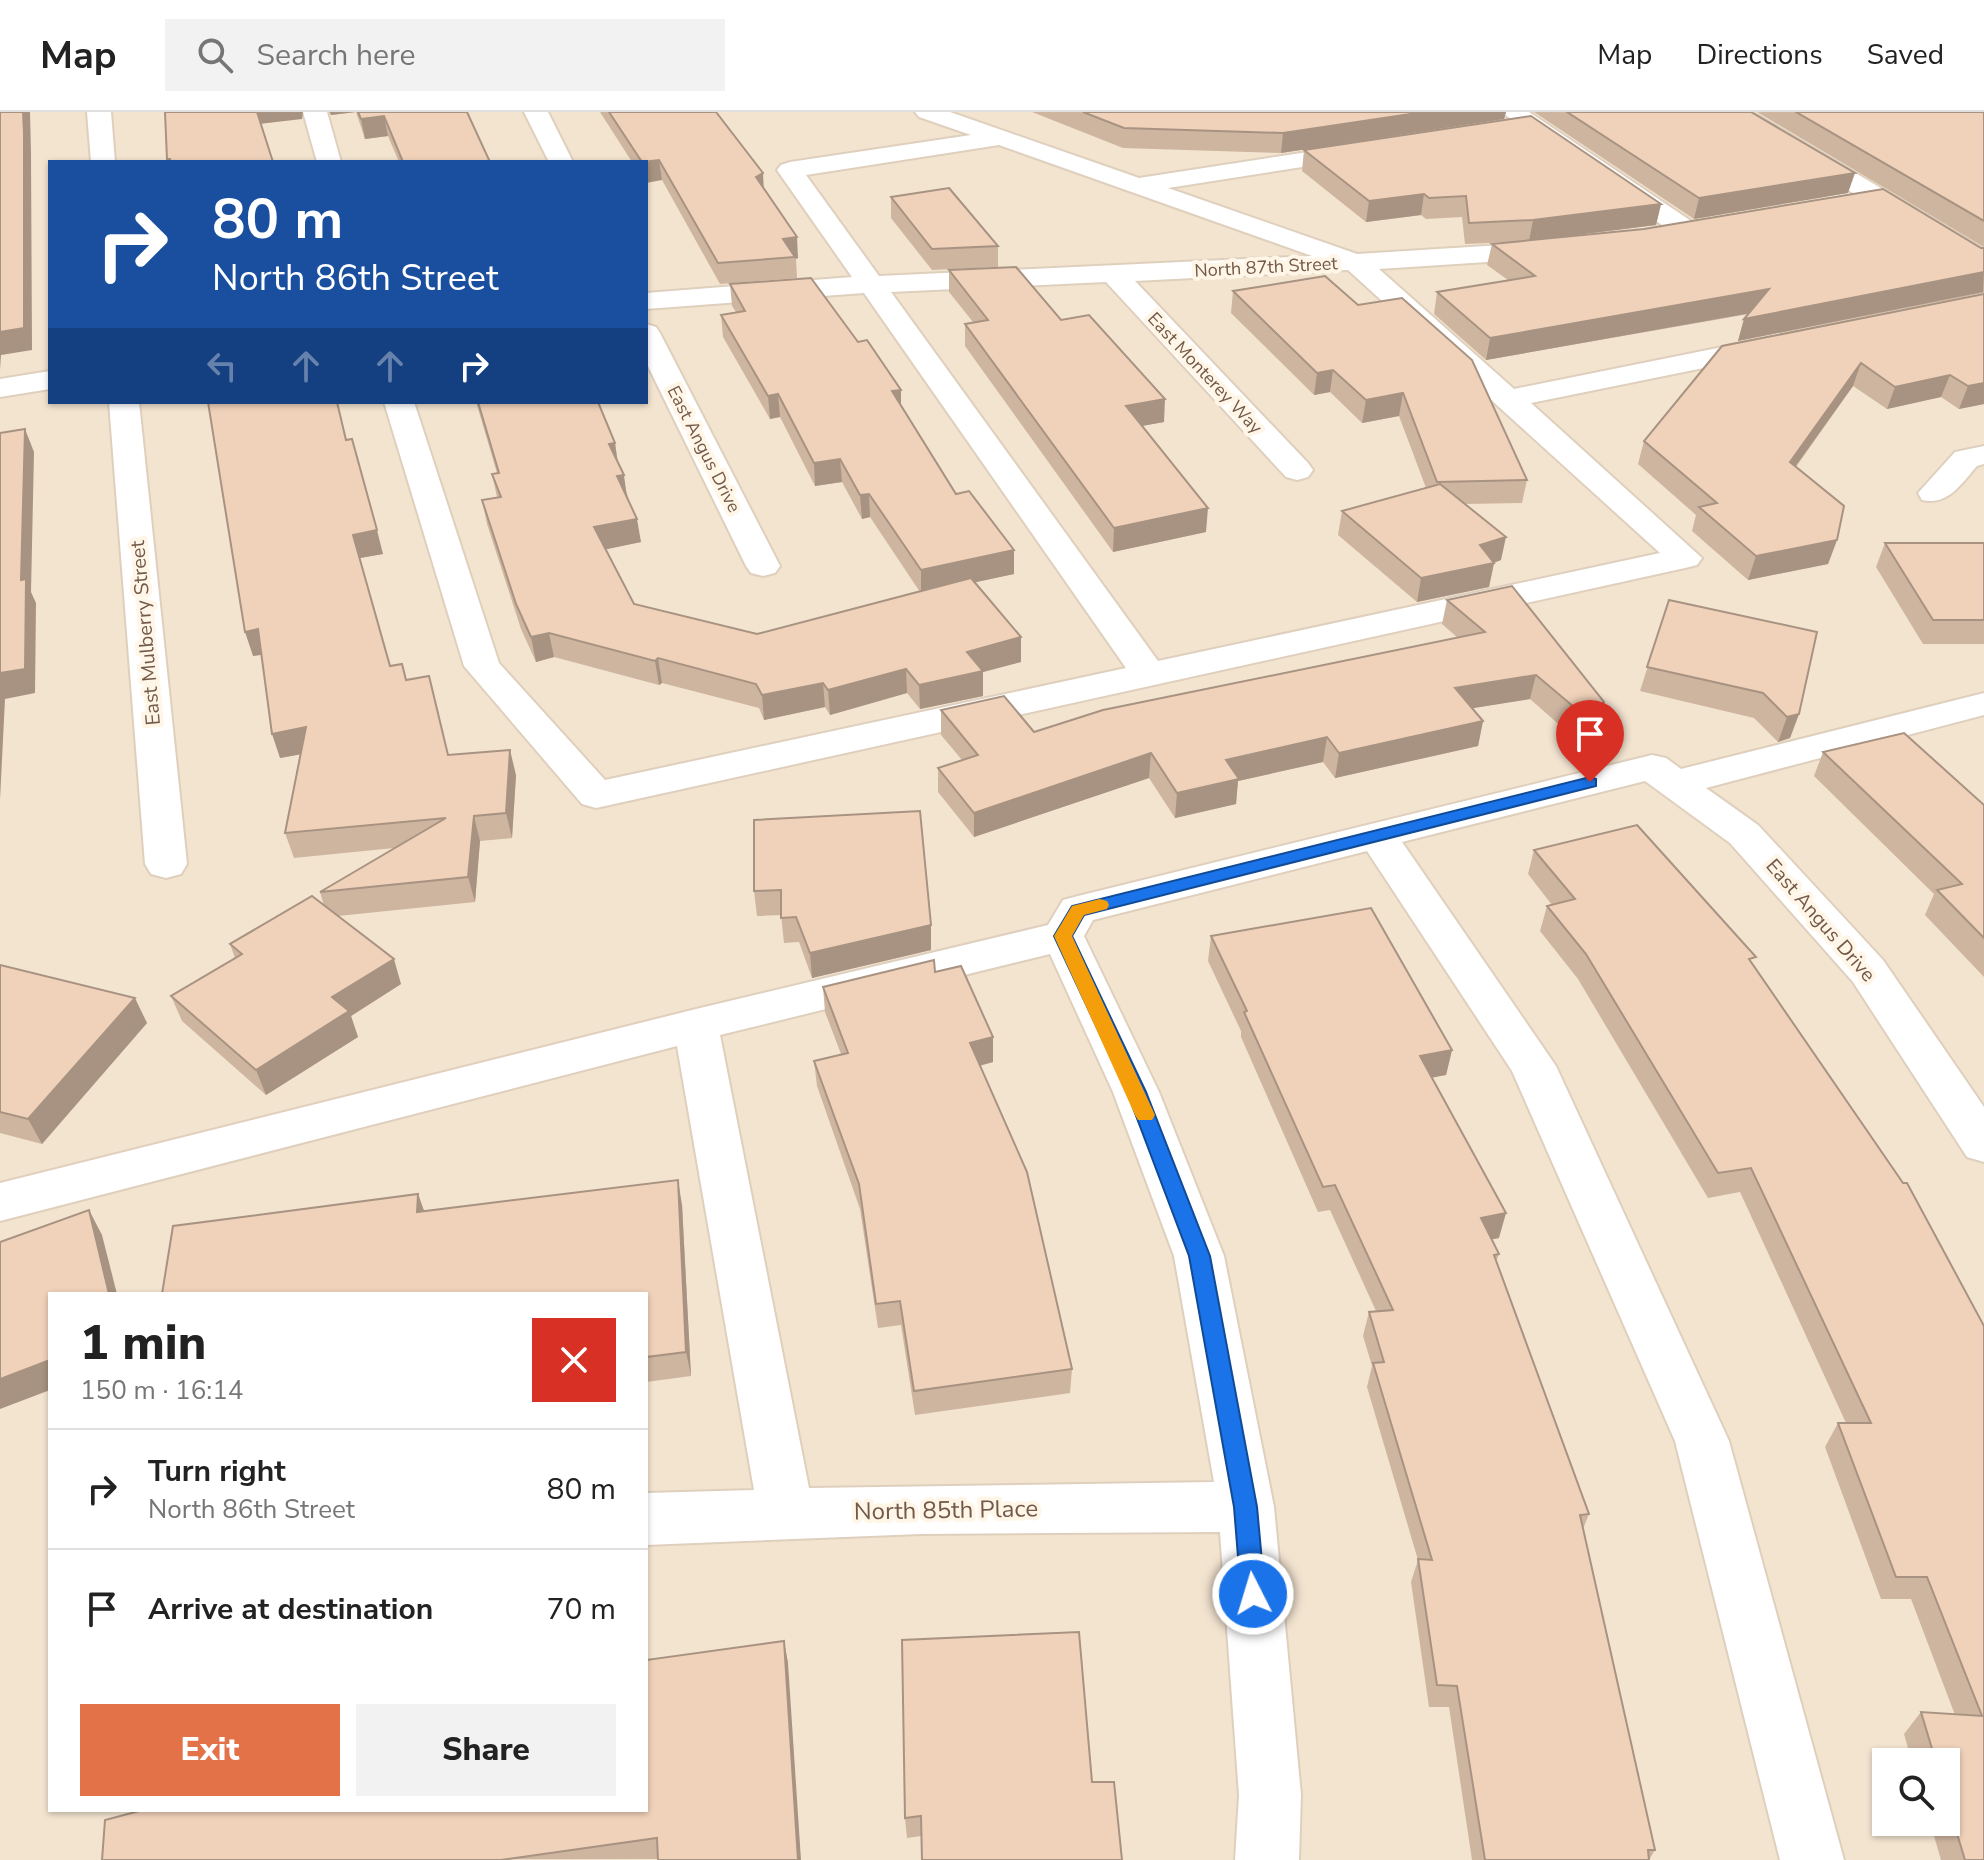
<!DOCTYPE html>
<meta charset="utf-8">
<style>
body{margin:0;font-family:"Nunito Sans",sans-serif;background:#f2f2f2;color:#222;height:100vh;display:flex;flex-direction:column;font-size:30px;white-space:nowrap}
*{box-sizing:border-box;margin:0}
p{font-size:26px;color:#767676}
.icon{flex:none;width:44px;height:44px;fill:none;stroke:currentColor;stroke-width:2;stroke-linecap:round;stroke-linejoin:round}
.map{position:relative;flex:1;overflow:hidden}
.sheet{position:absolute;left:48px;top:1180px;width:600px;height:520px;display:flex;flex-direction:column;background:#fff;border-radius:0px;box-shadow:0 2px 6px #0004}
.sheet>*{flex:none}
.guide{position:absolute;left:48px;top:48px;width:600px;height:244px;border-radius:0px;box-shadow:0 2px 6px #0004;background:#1a4fa0;color:#fff;overflow:hidden}
.tools{position:absolute;left:1872px;top:1636px;display:grid;gap:16px}
.tools a{display:grid;place-items:center;width:88px;height:88px;border-radius:0px;background:#fff;box-shadow:0 2px 6px #0004;font-size:40px}
.pin{position:absolute;display:grid;place-items:center;width:68px;height:68px;color:#fff;margin:-82px -34px;border-radius:50% 50% 50% 0;rotate:-45deg;box-shadow:0 0 8px #0007}
.pin .icon{rotate:45deg}
.me{position:absolute;width:88px;margin:-44px;rotate:355deg;stroke-linejoin:round;filter:drop-shadow(0 0 6px #0008)}
.turn{display:flex;align-items:center;gap:28px;height:168px;padding:0 32px;font-size:36px}
.turn .icon{width:104px;height:104px;stroke-width:2.5}
.turn b{display:block;font-size:56px;line-height:68px}
.lanes{display:flex;align-items:center;height:76px;padding:0 32px;background:#0003;justify-content:center;gap:40px;direction:ltr}
.lanes .off{opacity:.35}
.round{display:grid;place-items:center;flex:none;width:84px;height:84px;border-radius:0px;background:#f2f2f2}
.headline{display:flex;align-items:center;justify-content:space-between;height:136px;padding:0 32px}
h1{font-size:48px;font-weight:800;line-height:60px}
.button{display:flex;gap:16px;margin-top:auto;padding:16px 32px}
.button a{flex:1;height:92px;border-radius:0px;background:#e37249;color:#fff;font-size:32px;font-weight:800;line-height:92px;text-align:center}
.button a+a{background:#f2f2f2;color:#222}
ul{padding:0;list-style:none}
li{display:flex;align-items:center;gap:24px;height:120px;padding:0 32px;border-top:2px solid #e0e0e0}
li div{flex:1}
li b{display:block;font-size:30px}
li em{font-style:normal}
header{display:flex;align-items:center;gap:48px;box-sizing:border-box;height:112px;padding:0 40px;background:#fff;border-bottom:2px solid #e0e0e0}
header strong{font-size:38px}
nav{display:flex;gap:44px;margin-inline-start:auto;font-size:28px}
.search{width:560px;height:72px;background:#f2f2f2;display:flex;align-items:center;gap:20px;box-sizing:border-box;padding:0 28px;border-radius:0px;color:#767676;font-size:30px}
.map>svg:first-child{display:block}
.residential{fill:#f3e4d0;fill-rule:evenodd}
.lines{fill:none;stroke-linecap:round;stroke-linejoin:round}
.minor-casing{stroke:#dfcfbd;stroke-width:4}
.minor{fill:#fff;fill-rule:evenodd}
.wall{fill:#ceb5a0}
.shaded-wall{fill:#a89382}
.building{fill:#f0d2ba;stroke:#a89382;stroke-width:2}
.route{fill:#1a73e8;stroke:#114b97;stroke-width:2}
.slow{fill:#f59e0b}
.labels{text-anchor:middle;stroke-width:8;stroke-linejoin:round;paint-order:stroke}
.far-street-label{font-size:18px;fill:#725949;stroke:#fff6e7}
.street-label{font-size:20px;fill:#725949;stroke:#fff6e7}
.near-street-label{font-size:24px;fill:#725949;stroke:#fff6e7}
</style>
<header>
<strong>Map</strong>
<div class="search"><svg class="icon" aria-label="search" viewBox="0 0 24 24"><circle cx="10" cy="10" r="6"/><path d="M15 15l6 6"/></svg>Search here</div>
<nav><a>Map</a><a>Directions</a><a>Saved</a></nav>
</header>
<div class="map">
<svg width="1984" height="1748" viewBox="0 0 1984 1748">
<rect width="100%" height="100%" fill="#fbf2e1"/>
<!-- residential -->
<path class="residential" d="M0,0H1717L1811,76L1984,177V1748H0ZM50,50H646V290H50ZM50,1182H646V1698H50ZM1886,1650H1946V1710H1886Z"/>
<g class="lines">
<defs>
<g id="minor">
<path d="M87,0H111L115,50H91Z"/>
<path d="M303,0H327L341,50H317Z"/>
<path d="M524,0H548L573,50H549Z"/>
<path d="M915,0H950L1139,66L1360,32L1369,34L1372,39L1369,44L1360,46L1168,76L1357,142L1548,130L1558,132L1561,138L1558,144L1548,146L1379,157L1514,277L1772,225L1782,228L1787,234L1782,240L1531,291L1702,446L1697,453L1685,456L596,696L582,692L464,554L384,290H414L499,551L605,668L1126,556L864,181L646,197V181L852,165L777,58L781,53L790,50L971,23L919,5ZM999,33L1312,144L879,164L806,63ZM1348,158L1660,441L1158,549L891,180L1106,170L1286,365L1297,368L1308,365L1313,358L1308,351L1135,169Z"/>
<path d="M1501,0H1529L1697,113L1701,119L1697,125H1679Z"/>
<path d="M1723,0H1752L1984,137V156L1974,154L1727,5Z"/>
<path d="M646,212L656,215L660,221L780,454L775,461L763,464L751,461L746,454L646,250Z"/>
<path d="M50,259V277L0,285V267Z"/>
<path d="M109,290H139L187,752L181,762L166,766L151,762L145,752Z"/>
<path d="M1984,334V352L1977,354C1961,372 1948,394 1922,388L1918,381L1955,340Z"/>
<path d="M1984,581V603L1706,676L1758,713L1883,848L1984,995V1050L1967,1045L1853,870L1730,731L1645,669L1402,730L1556,954L1729,1329L1844,1748H1780L1675,1329L1512,959L1367,739L1093,808L1084,824L1159,980L1224,1144L1274,1395L1301,1683L1299,1748H1235L1239,1683L1220,1420L921,1422L646,1433V1381L754,1378L677,934L0,1109V1071L696,897L1048,813L1063,788L1078,784L1652,643L1666,646L1681,657ZM1050,842L1113,980L1174,1144L1214,1370L809,1376L720,923Z"/>
</g>
</defs>
<!-- minor casing -->
<use href="#minor" class="minor-casing"/>
<!-- minor -->
<use href="#minor" class="minor"/>
</g>
<!-- wall -->
<g class="wall">
<path d="M329,0H467L490,50H399L388,24L365,27L356,0L331,3Z"/>
<path d="M600,0H716L764,77L798,146L796,147L797,166L720,172L662,68L646,50H632Z"/>
<path d="M1032,0H1506L1504,7L1281,41L1123,36Z"/>
<path d="M1534,0H1751L1848,81L1694,107Z"/>
<path d="M1757,0H1984V135Z"/>
<path d="M1304,38L1661,92L1656,113L1559,125L1984,136V181L1738,229L1744,207L1749,202L1486,248L1434,202L1437,180L1508,168L1487,153L1492,132L1511,130L1465,132L1462,105L1426,107L1421,103L1366,110L1302,59Z"/>
<path d="M891,85L998,134V155L932,158L891,106Z"/>
<path d="M949,158L1061,208L1164,310L1142,314L1206,420L1113,440L965,234V212L973,210L949,180Z"/>
<path d="M1325,164L1527,368L1522,391L1465,392L1501,448L1494,451L1489,475L1417,490L1338,423L1342,399L1426,376L1399,304L1362,311L1330,280L1314,283L1231,201L1233,179Z"/>
<path d="M730,172L901,294L956,382L1014,462L975,470L1021,525V550L983,560V584L920,597L907,581L830,603L825,595L764,608L759,596L662,571L659,573L554,545L536,550L521,517L487,412L482,388L497,385L492,362L497,361L476,290H598L615,331L618,350L641,430L606,437L634,492L757,522L920,480L870,405L862,407L842,370L815,374L780,305L770,307L723,225L721,203L736,200L732,194Z"/>
<path d="M1984,182V292L1959,297L1941,285L1887,297L1853,274L1796,355L1837,428L1828,452L1748,468L1692,419L1696,403L1638,352L1644,329Z"/>
<path d="M346,328L383,442L360,446L390,554L407,568L448,643L516,663L512,726L480,729L475,790L338,804L401,872L351,904L358,925L266,983L182,909L171,884L235,846L230,832L324,794L320,780L394,736L294,746L285,721L300,642L280,646L261,543L253,544Z"/>
<path d="M1885,431H1984V532H1923L1876,455Z"/>
<path d="M1447,488L1597,615L1580,631L1530,587L1472,596L1483,609L1478,634L1335,666L1323,650L1238,669L1236,692L1175,706L1149,666L974,725L938,680V656L962,648L941,623V598L1034,620L1458,526L1442,512Z"/>
<path d="M1669,488L1799,602L1790,626L1778,630L1754,606L1640,579Z"/>
<path d="M1823,640L1984,693V865L1925,803L1934,782L1814,664Z"/>
<path d="M754,708L931,838L812,866L799,830L784,831L781,803L757,804L754,779Z"/>
<path d="M1534,738L1753,853L1984,1214V1748H1941L1930,1710H1946V1650H1912L1904,1622L1921,1600L1955,1603L1911,1487H1881L1825,1335L1838,1311H1846L1740,1080L1708,1086L1578,867L1540,819L1547,794L1552,793L1528,762Z"/>
<path d="M1211,824L1452,938L1446,963L1432,965L1499,1126L1492,1127L1499,1142L1496,1150L1589,1402L1583,1417L1655,1738L1649,1748H1472L1449,1595H1429L1411,1470L1418,1448L1367,1275L1372,1254L1363,1224L1369,1200L1376,1199L1330,1098L1318,1100L1241,925V919L1208,849Z"/>
<path d="M0,853L147,911L42,1032L0,1021Z"/>
<path d="M935,860L993,925V950L980,954L1072,1257L1070,1281L915,1303L901,1213L878,1216L860,1097L817,974L814,949L841,942L825,900L823,875Z"/>
<path d="M418,1082L424,1099L682,1093L691,1264L646,1270V1182H162Z"/>
<path d="M1079,1520L921,1724L907,1726L905,1706Z"/>
<path d="M784,1529L788,1551L658,1747L102,1748L646,1698Z"/>
</g>
<!-- shaded-wall -->
<g class="shaded-wall">
<path d="M23,0H30L31,41L32,238L1,243L0,258V220Z"/>
<path d="M256,0H303L302,7L259,12Z"/>
<path d="M330,0H356L331,3Z"/>
<path d="M1424,0H1506L1504,7L1281,41L1283,21Z"/>
<path d="M384,4L388,24L365,27L361,7Z"/>
<path d="M659,48L662,68L646,71V50Z"/>
<path d="M763,61L764,81L756,65Z"/>
<path d="M1855,61L1848,81L1694,107L1699,86Z"/>
<path d="M1424,82L1421,103L1366,110L1369,89Z"/>
<path d="M1661,92L1656,113L1529,129L1533,108Z"/>
<path d="M797,125L798,146L796,147L795,145L783,127Z"/>
<path d="M1984,160L1983,180L1738,229L1744,207Z"/>
<path d="M1769,177L1762,199L1486,248L1490,226Z"/>
<path d="M1861,251L1853,274L1782,373L1790,350Z"/>
<path d="M1333,258L1330,280L1314,283L1317,261Z"/>
<path d="M1950,263L1941,285L1887,297L1895,275Z"/>
<path d="M1984,271V292L1959,297L1968,274Z"/>
<path d="M901,278V301L892,279Z"/>
<path d="M1403,281L1399,304L1362,311L1366,288Z"/>
<path d="M778,282L780,305L770,307L768,284Z"/>
<path d="M1165,287L1164,310L1125,317L1126,294Z"/>
<path d="M25,317L34,340L31,480L36,491L35,581L5,587L0,688V561L21,468Z"/>
<path d="M615,331L618,354L609,332Z"/>
<path d="M840,347L842,370L815,374L814,351Z"/>
<path d="M624,363L627,386L617,364Z"/>
<path d="M869,382L870,405L862,407L860,383Z"/>
<path d="M1208,396L1206,420L1113,440L1114,416Z"/>
<path d="M637,407L641,430L598,439L594,415Z"/>
<path d="M377,418L383,442L360,446L353,423Z"/>
<path d="M1506,425L1501,448L1490,452L1494,451L1489,475L1417,490L1421,466L1480,433Z"/>
<path d="M1837,428L1828,452L1748,468L1756,444Z"/>
<path d="M1014,438V462L921,482V458Z"/>
<path d="M258,517L266,542L253,544L245,520Z"/>
<path d="M549,521L554,545L536,550L531,525Z"/>
<path d="M1021,525V550L983,560V584L920,597L919,573L967,540Z"/>
<path d="M658,546L662,571L659,573L655,549Z"/>
<path d="M906,557L907,581L830,603L828,578Z"/>
<path d="M1536,563L1530,587L1449,600L1455,576Z"/>
<path d="M823,571L825,595L764,608L762,583Z"/>
<path d="M1604,590L1597,615L1580,631L1587,606Z"/>
<path d="M1799,602L1790,626L1778,630L1787,605Z"/>
<path d="M1483,609L1478,634L1335,666L1339,641Z"/>
<path d="M306,615L314,640L280,646L272,622Z"/>
<path d="M1327,625L1323,650L1238,669L1236,692L1175,706L1177,681L1226,648Z"/>
<path d="M510,638L516,663L512,726L506,701Z"/>
<path d="M1151,641L1149,666L974,725V701Z"/>
<path d="M474,704L480,729L475,790L468,765Z"/>
<path d="M931,813V838L812,866L810,841Z"/>
<path d="M394,847L401,872L351,904L358,925L266,983L256,958L332,885Z"/>
<path d="M135,886L147,911L42,1032L28,1007Z"/>
<path d="M993,925V950L970,956V931Z"/>
<path d="M1452,938L1446,963L1415,969L1420,944Z"/>
<path d="M678,1068L682,1093L691,1264L686,1240Z"/>
<path d="M418,1082L427,1107L417,1100Z"/>
<path d="M89,1098L102,1123L117,1182H109Z"/>
<path d="M1506,1101L1499,1126L1474,1131L1481,1106Z"/>
<path d="M50,1248V1278L0,1297V1267Z"/>
<path d="M784,1529L788,1551L801,1748H798Z"/>
</g>
<!-- building -->
<g class="building">
<path d="M0,0H23L24,21V216L0,220Z"/>
<path d="M165,0H257L273,50H171L170,47H167Z"/>
<path d="M358,0H467L490,50H403L384,4L361,7Z"/>
<path d="M609,0H716L763,61L756,65L797,125L783,127L795,145L718,151L659,48L642,50Z"/>
<path d="M1083,0H1424L1283,21L1124,16Z"/>
<path d="M1567,0H1751L1855,61L1699,86Z"/>
<path d="M1796,0H1984V109Z"/>
<path d="M1531,4L1661,92L1533,108L1469,111L1466,84L1429,86L1424,82L1369,89L1304,38Z"/>
<path d="M949,76L998,134L932,137L891,85Z"/>
<path d="M1883,77L1981,136H1984V160L1744,207L1769,177L1490,226L1437,180L1535,164L1492,132L1644,117Z"/>
<path d="M1016,155L1061,208L1089,203L1165,287L1126,294L1208,396L1114,416L965,212L988,208L949,158Z"/>
<path d="M1325,164L1358,193L1402,186L1472,248L1527,368L1437,370L1403,281L1366,288L1333,258L1317,261L1233,179Z"/>
<path d="M811,166L858,230L867,228L901,278L892,279L956,382L969,379L1014,438L921,458L869,382L860,383L840,347L814,351L778,282L768,284L721,203L745,199L730,172Z"/>
<path d="M1984,182V271L1968,274L1950,263L1895,275L1861,251L1790,350L1844,394L1837,428L1756,444L1699,395L1717,391L1644,329L1722,234Z"/>
<path d="M208,290H337L346,328L352,327L377,418L353,423L390,554L402,552L406,568L429,564L448,643L510,638L506,701L474,704L468,765L320,780L446,706L285,721L306,615L272,622L258,517L245,520Z"/>
<path d="M478,290H598L615,331L609,332L624,363L617,364L637,407L594,415L634,492L757,522L971,466L1021,525L967,540L983,559L919,573L906,557L828,578L823,571L762,583L756,572L658,546L655,549L549,521L531,525L516,492L482,388L501,385L492,362L499,361Z"/>
<path d="M25,317L21,468L26,467L25,557L0,561V321Z"/>
<path d="M1440,372L1506,425L1480,433L1494,451L1421,466L1342,399Z"/>
<path d="M1885,431H1984V508H1933Z"/>
<path d="M1512,474L1604,590L1587,606L1536,563L1455,576L1483,609L1339,641L1327,625L1226,648L1239,667L1177,681L1151,641L974,701L938,656L978,643L941,598L1004,584L1034,620L1103,598L1485,520L1447,488Z"/>
<path d="M1669,488L1817,520L1799,602L1787,605L1763,581L1647,555Z"/>
<path d="M1904,621L1984,693V826L1937,778L1962,772L1823,640Z"/>
<path d="M920,699L931,813L810,841L796,805L781,806V778L754,779V708Z"/>
<path d="M1637,713L1756,845L1749,847L1903,1071H1907L1984,1214V1748H1965L1946,1685V1650H1936L1921,1600L1982,1604L1927,1465H1896L1838,1311H1871L1751,1056L1718,1061L1586,842L1547,794L1575,787L1534,738Z"/>
<path d="M312,784L394,847L332,885L349,899L256,958L171,884L242,842L230,832Z"/>
<path d="M1371,796L1452,938L1420,944L1506,1101L1481,1106L1499,1142L1494,1143L1589,1402L1580,1403L1655,1738H1648L1649,1748H1485L1457,1574L1437,1573L1418,1447L1432,1448L1373,1251L1384,1250L1369,1200L1393,1198L1335,1073L1323,1075L1244,900L1247,899L1211,824Z"/>
<path d="M934,848L935,860L961,854L993,925L970,931L1027,1060L1072,1257L914,1279L900,1189L876,1192L859,1072L814,949L848,941L823,875Z"/>
<path d="M0,853L135,886L28,1007L0,1000Z"/>
<path d="M678,1068L686,1240L646,1245V1182H162L173,1114L418,1082L417,1100Z"/>
<path d="M89,1098L109,1182H50V1248L0,1267V1130Z"/>
<path d="M1079,1520L1092,1670H1114L1122,1748H922L921,1704L905,1706L902,1528Z"/>
<path d="M784,1529L798,1748H658L657,1726L501,1748H102L105,1708L143,1698H646V1548Z"/>
</g>
<!-- route -->
<path class="route" d="M1590,665L1596,667V674L1084,803L1072,824L1146,980L1210,1144L1257,1395L1265,1482L1262,1490L1253,1493L1245,1490L1241,1482L1234,1395L1189,1144L1127,980L1054,824L1072,794Z"/>
<!-- slow -->
<path class="slow" d="M1100,787L1107,789L1109,793L1107,797L1084,803L1072,824L1155,1003L1152,1008H1138L1135,1003L1054,824L1072,794Z"/>
<g class="labels">
<!-- far-street labels -->
<g class="far-street-label">
<text transform="translate(1266 155) rotate(-3)" y="6">North 87th Street</text>
<text transform="translate(1205 261) rotate(47)" y="6">East Monterey Way</text>
<text transform="translate(704 337) rotate(63)" y="6">East Angus Drive</text>
</g>
<!-- street labels -->
<g class="street-label">
<text transform="translate(145 521) rotate(-95)" y="7">East Mulberry Street</text>
<text transform="translate(1821 808) rotate(49)" y="7">East Angus Drive</text>
</g>
<!-- near-street labels -->
<g class="near-street-label">
<text transform="translate(946 1398) rotate(-1)" y="8">North 85th Place</text>
</g>
</g>
</svg>
<div class="tools">
<a><svg class="icon" aria-label="search" viewBox="0 0 24 24"><circle cx="10" cy="10" r="6"/><path d="M15 15l6 6"/></svg></a>
</div>
<div class="pin" style="left:1590px;top:670px;background:#d93025"><svg class="icon" aria-label="arrive" viewBox="0 0 24 24"><path d="M6 21V4h12l-3 4 3 4H6"/></svg></div>
<svg class="me" style="left:1253px;top:1482px" viewBox="-20 -20 40 40"><circle r="17" fill="#1a73e8" stroke="#fff" stroke-width="3"/><path d="M0-11L8 9 0 5-8 9z" fill="#fff"/></svg>
<div class="guide">
<div class="turn"><svg class="icon" aria-label="right" viewBox="0 0 24 24"><path d="M7 20v-9h11M14 6l5 5-5 5"/></svg><div><b>80 m</b>North 86th Street</div></div>
<div class="lanes"><svg class="icon off" aria-label="left" viewBox="0 0 24 24"><path d="M17 20v-9H6M10 6l-5 5 5 5"/></svg><svg class="icon off" aria-label="ahead" viewBox="0 0 24 24"><path d="M12 20V5M6 11l6-6 6 6"/></svg><svg class="icon off" aria-label="ahead" viewBox="0 0 24 24"><path d="M12 20V5M6 11l6-6 6 6"/></svg><svg class="icon" aria-label="right" viewBox="0 0 24 24"><path d="M7 20v-9h11M14 6l5 5-5 5"/></svg></div>
</div>
<section class="sheet">
<div class="headline"><div><h1>1 min</h1><p>150 m · 16:14</p></div><a class="round" style="background:#d93025;color:#fff"><svg class="icon" aria-label="close" viewBox="0 0 24 24"><path d="M6 6l12 12M18 6L6 18"/></svg></a></div>
<ul>
<li><svg class="icon" aria-label="right" viewBox="0 0 24 24"><path d="M7 20v-9h11M14 6l5 5-5 5"/></svg><div><b>Turn right</b><p>North 86th Street</p></div><em>80 m</em></li>
<li><svg class="icon" aria-label="arrive" viewBox="0 0 24 24"><path d="M6 21V4h12l-3 4 3 4H6"/></svg><div><b>Arrive at destination</b></div><em>70 m</em></li>
</ul>
<div class="button"><a>Exit</a><a>Share</a></div>
</section>
</div>
